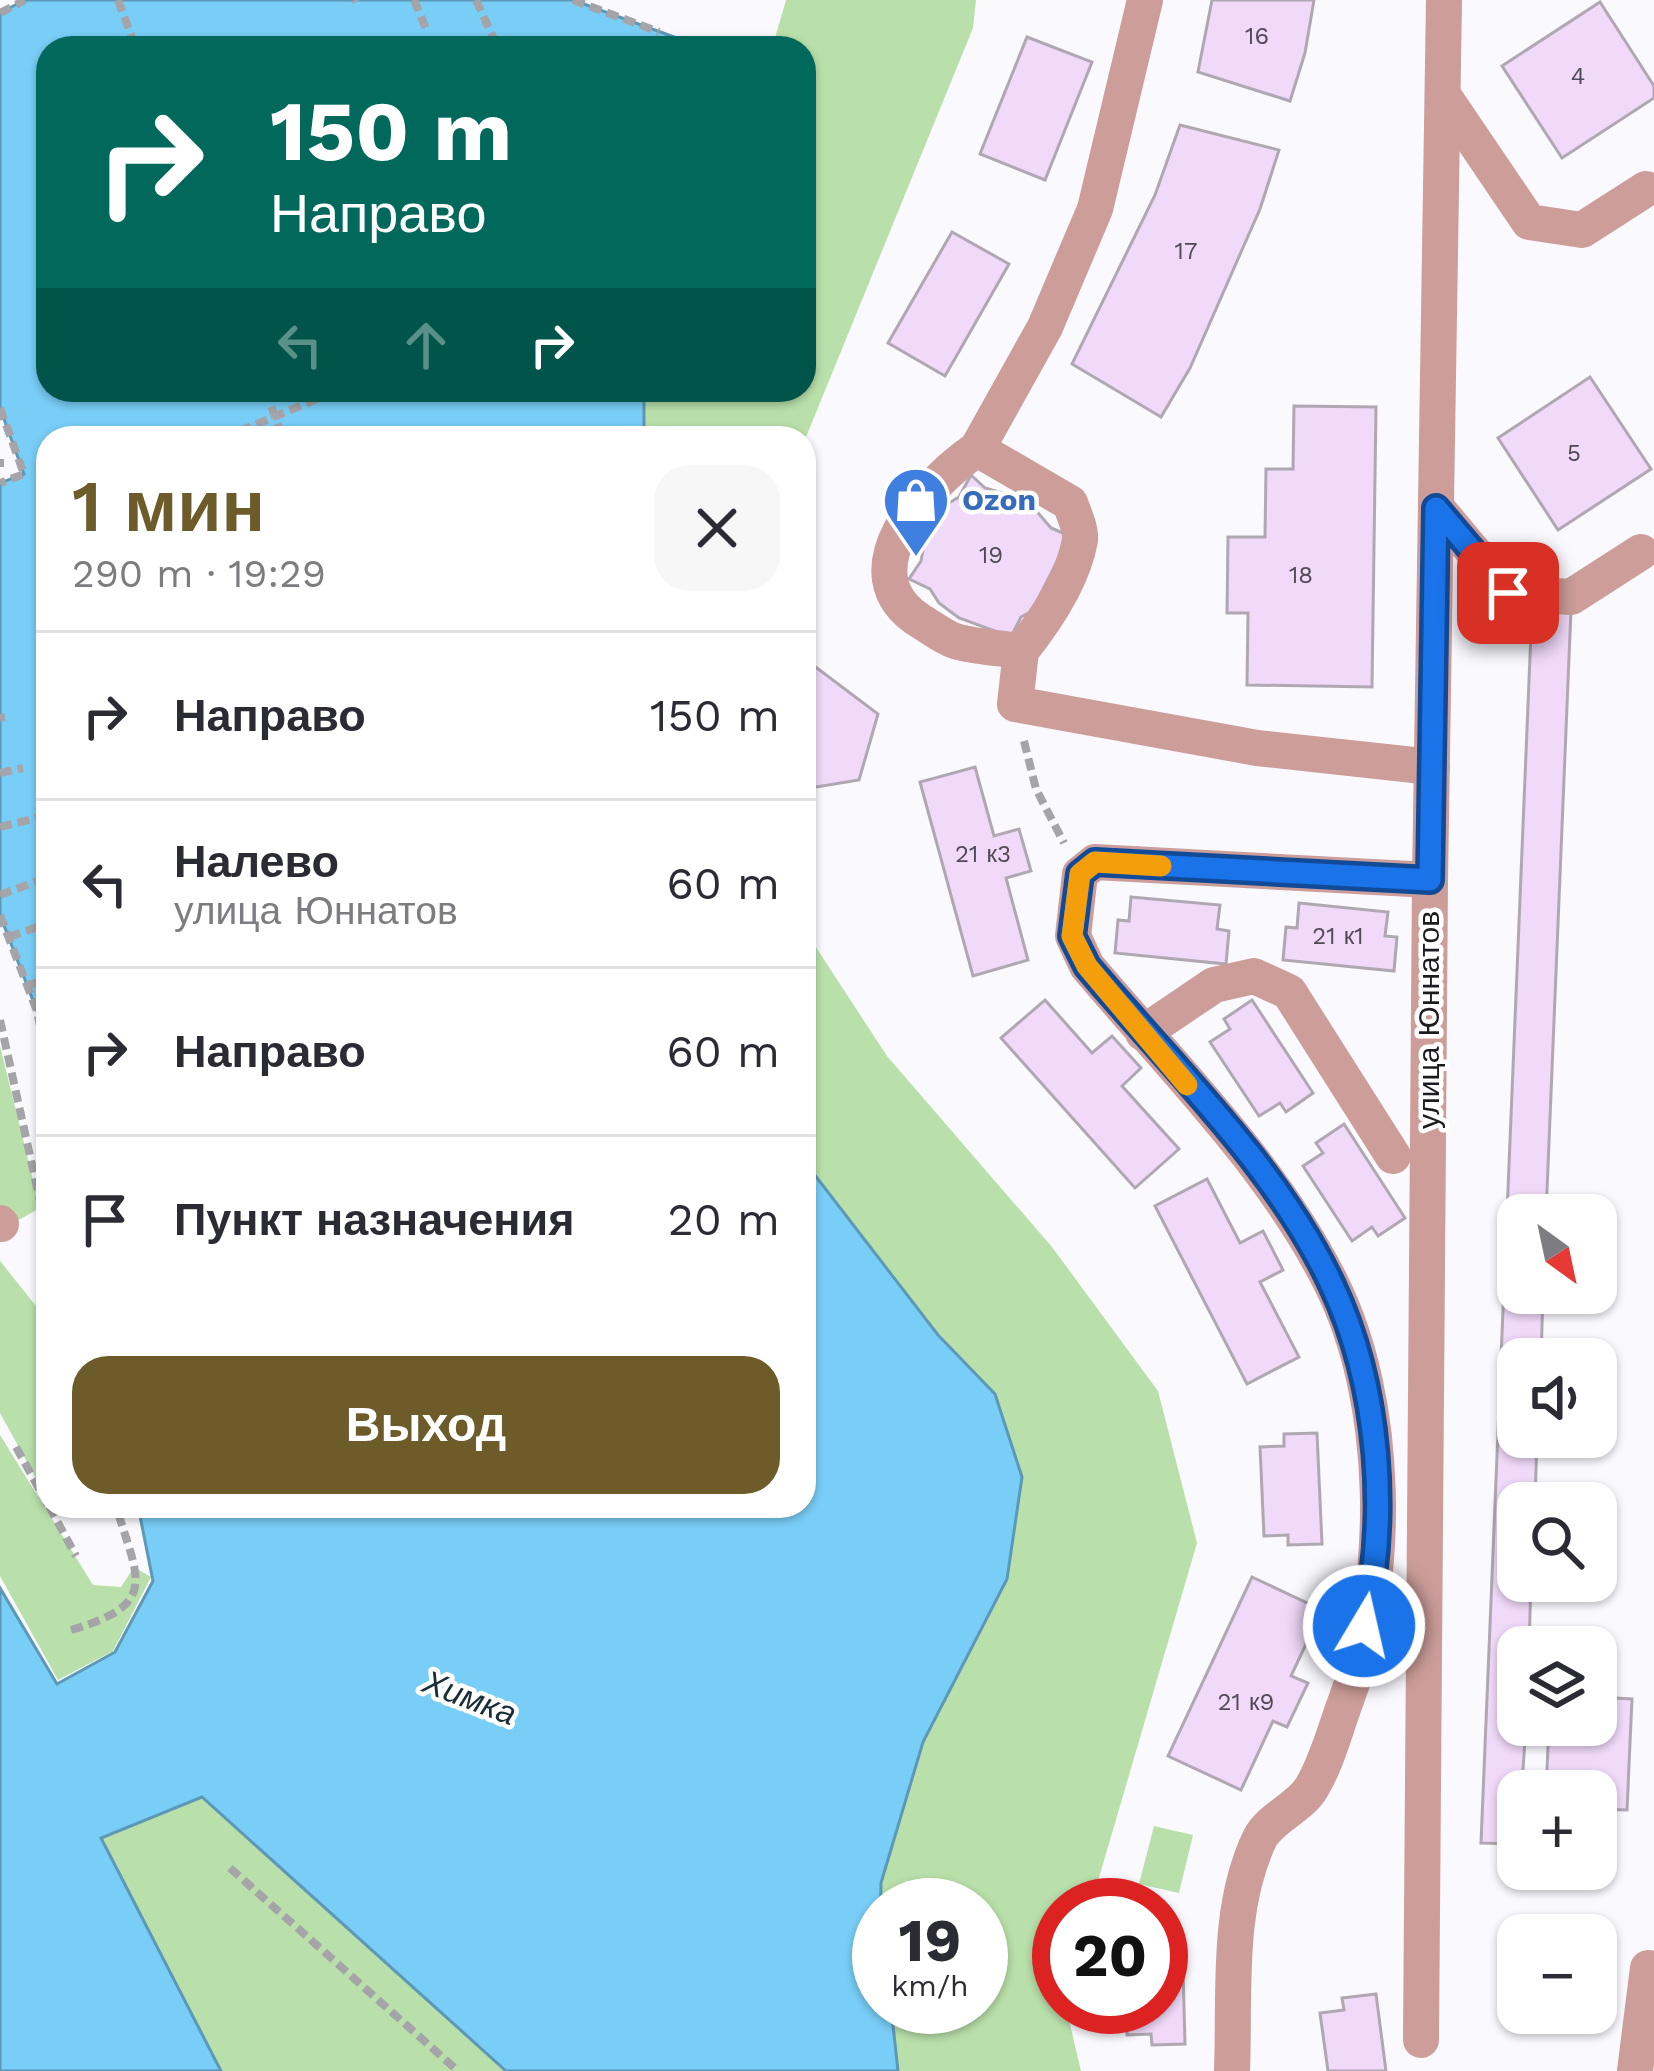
<!DOCTYPE html>
<html lang="ru">
<meta charset="utf-8">
<style>
body{margin:0;font-family:"Work Sans",sans-serif;background:#f7f7f7;color:#2b2b33;height:100vh;display:flex;flex-direction:column;font-size:45px;white-space:nowrap}
*{box-sizing:border-box;margin:0}
p{font-size:39px;color:#7c7c81}
.icon{flex:none;width:66px;height:66px;fill:none;stroke:currentColor;stroke-width:2;stroke-linecap:round;stroke-linejoin:round}
.map{position:relative;flex:1;overflow:hidden}
.side{position:absolute;left:36px;top:426px;width:780px;height:1092px;display:flex;flex-direction:column;background:#fff;border-radius:36px;box-shadow:0 3px 9px #0004}
.side>*{flex:none}
.hud{position:absolute;left:36px;top:36px;width:780px;height:366px;border-radius:36px;box-shadow:0 3px 9px #0004;background:#00695c;color:#fff;overflow:hidden}
.needle{width:78px;rotate:147deg}
.buttons{position:absolute;left:1497px;top:1194px;display:grid;gap:24px}
.buttons a{display:grid;place-items:center;width:120px;height:120px;border-radius:24px;background:#fff;box-shadow:0 3px 9px #0004;font-size:60px}
.speed{position:absolute;left:852px;top:1878px;display:flex;gap:24px;font-size:60px;font-weight:700;text-align:center}
.speed>*{display:grid;place-content:center;width:156px;height:156px;border-radius:50%;background:#fff;box-shadow:0 3px 9px #0004;line-height:1}
.speed small{font-size:30px;font-weight:400}
.speed .limit{border:18px solid #d22;background:#fff;color:#111}
.pin{position:absolute;display:grid;place-items:center;width:102px;height:102px;color:#fff;margin:-51px;border-radius:24px;box-shadow:0 6px 18px #0006}
.me{position:absolute;width:132px;margin:-66px;rotate:9deg;stroke-linejoin:round;filter:drop-shadow(0 0 9px #0008)}
.turn{display:flex;align-items:center;gap:42px;height:252px;padding:0 36px;font-size:54px}
.turn .icon{width:156px;height:156px;stroke-width:2.5}
.turn b{display:block;font-size:84px;line-height:102px}
.lanes{display:flex;align-items:center;height:114px;padding:0 36px;background:#0003;justify-content:center;gap:60px;direction:ltr}
.lanes .off{opacity:.35}
.round{display:grid;place-items:center;flex:none;width:126px;height:126px;border-radius:36px;background:#f7f7f7}
.head{display:flex;align-items:center;justify-content:space-between;height:204px;padding:0 36px}
h1{font-size:72px;font-weight:600;line-height:90px;color:#6d5c2a}
.primary-button{display:flex;gap:24px;margin-top:auto;padding:24px 36px}
.primary-button a{flex:1;height:138px;border-radius:36px;background:#6d5c2a;color:#fff;font-size:48px;font-weight:600;line-height:138px;text-align:center}
ul{padding:0;list-style:none}
li{display:flex;align-items:center;gap:36px;height:168px;padding:0 36px;border-top:3px solid #e1e1e2}
li div{flex:1}
li b{display:block;font-size:45px}
li em{font-style:normal}
.map>svg:first-child{display:block}
.green{fill:#b9e0aa}
.water{fill:#79cef7;stroke:#5d98b6;stroke-width:3}
.building{fill:#f0d9f9;stroke:#afa8b2;stroke-width:3}
.lines{fill:none;stroke-linecap:round;stroke-linejoin:round}
.path{stroke:#a5a4a8;stroke-width:8;stroke-dasharray:12 6;stroke-linecap:butt}
.minor{stroke:#cc9d99;stroke-width:36}
.route-casing{stroke:#114b97;stroke-width:30}
.route{stroke:#1a73e8;stroke-width:21}
.slow{stroke:#f59e0b;stroke-width:21}
.labels{text-anchor:middle;stroke-width:9;stroke-linejoin:round;paint-order:stroke}
.number-label{font-size:24px;fill:#514a56}
.shop-label{font-size:30px;font-weight:bold;fill:#366cbe;stroke:#fff;text-anchor:start}
.street-label{font-size:30px;fill:#1c1b1f;stroke:#fff}
.water-label{font-size:33px;font-style:italic;fill:#192d37;stroke:#fff}
</style>
<div class="map">
<svg width="1654" height="2071" viewBox="0 0 1654 2071">
<rect width="100%" height="100%" fill="#faf9fe"/>
<!-- green -->
<g class="green">
<path d="M786,0H976L973,28L804,442V438H644V390H804V48H772Z"/>
<path d="M804,929L887,1056L1052,1247L1158,1391L1197,1543L1091,1905H1059V2007H1066L1081,2071H898L891,2007H981V1905H882L881,1883L923,1742L1007,1579L995,1394L938,1335L804,1161Z"/>
<path d="M0,1046L40,1208L8,1226L0,1219Z"/>
<path d="M0,1261L48,1321V1500L0,1413Z"/>
<path d="M0,1435L93,1585L121,1587L134,1567L151,1577L113,1651L58,1680L0,1576Z"/>
<path d="M202,1797L506,2071H221L101,1837Z"/>
<path d="M1154,1826L1193,1835L1179,1893L1139,1884Z"/>
</g>
<!-- water -->
<g class="water">
<path d="M25,0H573L677,38L684,48H48V390H644V438H48V1065L37,1011L0,915V483L24,474L0,408V13Z"/>
<path d="M804,1161L938,1335L995,1394L1022,1477L1007,1579L923,1742L881,1883L879,2007H891L898,2071H506L202,1797L101,1838L221,2071H0V1588L57,1684L115,1652L153,1581L138,1506H804Z"/>
</g>
<!-- building -->
<g class="building">
<path d="M1212,0H1314L1305,53L1290,101L1198,72Z"/>
<path d="M1600,2L1654,86V98L1562,158L1502,66Z"/>
<path d="M1027,37L1092,62L1045,180L980,154Z"/>
<path d="M1180,125L1279,150L1260,209L1190,368L1161,417L1072,364L1155,195Z"/>
<path d="M952,232L1009,264L945,376L888,343Z"/>
<path d="M1590,377L1651,469L1558,530L1498,438Z"/>
<path d="M1294,406L1376,407L1372,687L1247,685L1248,613H1227L1228,537H1265L1266,469H1293Z"/>
<path d="M971,475L985,488L1027,500L1051,528L1070,536L1032,611L1021,617L1011,637L959,618L939,603L930,589L909,579L921,561L927,529L944,506L959,497Z"/>
<path d="M1532,608L1571,609L1546,1215H1518V1293H1543L1541,1359H1518V1437H1537L1535,1503H1518V1581H1531L1529,1647H1518V1725H1526L1518,1844L1481,1843Z"/>
<path d="M805,659L878,714L859,780L804,789Z"/>
<path d="M975,767L994,836L1019,829L1031,871L1006,878L1028,960L973,976L920,782Z"/>
<path d="M1131,897L1220,905L1217,929L1229,931L1226,964L1115,953L1118,920L1129,921Z"/>
<path d="M1299,903L1388,912L1385,936L1397,937L1394,971L1283,960L1286,927L1297,928Z"/>
<path d="M1045,1000L1092,1053L1112,1036L1141,1068L1122,1086L1179,1149L1135,1188L1001,1038Z"/>
<path d="M1252,1000L1313,1093L1286,1112L1280,1103L1259,1116L1210,1042L1230,1029L1224,1019Z"/>
<path d="M1344,1124L1405,1218L1378,1236L1372,1227L1352,1241L1303,1166L1323,1153L1316,1143Z"/>
<path d="M1207,1179L1240,1243L1263,1231L1283,1270L1260,1282L1299,1357L1247,1384L1155,1206Z"/>
<path d="M1317,1433L1322,1544L1288,1545V1535L1264,1536L1260,1447L1284,1446V1434Z"/>
<path d="M1252,1577L1322,1610L1291,1676L1308,1683L1287,1727L1273,1721L1241,1790L1168,1756Z"/>
<path d="M1596,1697L1632,1699L1627,1810L1596,1809V1791H1546L1549,1725H1596Z"/>
<path d="M1182,1932L1185,2044L1152,2045L1151,2034L1127,2035L1126,2007H1161V1933Z"/>
<path d="M1376,1994L1386,2071H1328L1320,2013L1344,2010L1342,1998Z"/>
</g>
<g class="lines">
<!-- path -->
<g class="path">
<path d="M118,0L136,48"/>
<path d="M355,0L356,2"/>
<path d="M414,0L427,31"/>
<path d="M476,0L498,48"/>
<path d="M573,0L659,32"/>
<path d="M0,13L25,0"/>
<path d="M265,390L283,438"/>
<path d="M0,408L24,474L0,483"/>
<path d="M223,438L329,394"/>
<path d="M0,459V467"/>
<path d="M0,718L5,717"/>
<path d="M1024,741L1036,789L1064,843"/>
<path d="M0,773L23,768"/>
<path d="M0,827L45,816"/>
<path d="M0,895L48,877"/>
<path d="M0,915L37,1011L48,1065"/>
<path d="M9,937L48,923"/>
<path d="M27,985L48,980"/>
<path d="M0,1020L48,1237"/>
<path d="M16,1447L48,1505"/>
<path d="M49,1506L76,1556"/>
<path d="M71,1630C160,1604 138,1580 116,1506"/>
<path d="M230,1868L458,2071"/>
</g>
<!-- minor -->
<g class="minor">
<path d="M1443,95L1529,222L1582,230L1646,189"/>
<path d="M977,449L1045,327L1095,209L1145,0"/>
<path d="M1436,507L1508,593L1571,597L1641,552"/>
<path d="M1021,651C1045,621 1073,580 1080,540C1081,529 1074,514 1070,503L977,449C928,482 842,573 922,622C932,628 943,637 955,641C975,647 999,648 1021,651L1015,704L1257,748L1432,767"/>
<path d="M1143,1033L1214,985L1254,976L1289,992L1393,1156"/>
<path d="M0,1223L1,1224"/>
<path d="M1421,2040L1430,880L1444,0"/>
<path d="M1232,2071C1235,1994 1226,1908 1260,1838C1271,1817 1300,1808 1312,1787C1327,1762 1335,1730 1345,1703C1392,1582 1390,1400 1331,1283C1272,1165 1171,1066 1087,966L1073,936L1080,874L1095,862L1430,880"/>
<path d="M1635,2071L1648,1968L1654,1969"/>
</g>
</g>
<g class="lines">
<defs>
<path id="route" d="M1364,1626C1389,1517 1380,1387 1332,1285C1276,1165 1171,1066 1087,966L1072,936L1080,874L1095,862L1430,880L1436,508L1508,593"/>
</defs>
<!-- route casing -->
<use href="#route" class="route-casing"/>
<!-- route -->
<use href="#route" class="route"/>
<!-- slow -->
<path class="slow" d="M1161,866L1095,862L1080,874L1072,936L1087,966L1187,1085"/>
</g>
<!-- icons -->
<defs>
<symbol id="shop-pin" viewBox="-11 -11 22 30"><path d="M0 17L-7.5 6A9.5 9.5 0 1 1 7.5 6Z" fill="#3f7fe0" stroke="#fff"/><path d="M-5-2.5h2.3a2.7 3.5 0 0 1 5.4 0H5L5.5 6h-11ZM-1.5-2.5h3a1.5 2.3 0 0 0-3 0Z" fill="#fff"/></symbol>
</defs>
<g fill-rule="evenodd">
<use href="#shop-pin" x="878" y="462" width="76" height="104"/>
</g>
<g class="labels">
<!-- number labels -->
<g class="number-label">
<text x="1257" y="44">16</text>
<text x="1578" y="84">4</text>
<text x="1186" y="259">17</text>
<text x="1574" y="461">5</text>
<text x="991" y="563">19</text>
<text x="1301" y="583">18</text>
<text x="983" y="862">21 к3</text>
<text x="1338" y="944">21 к1</text>
<text x="1246" y="1710">21 к9</text>
</g>
<!-- shop labels -->
<g class="shop-label">
<text x="962" y="510">Ozon</text>
</g>
<!-- street labels -->
<g class="street-label">
<text transform="translate(1429 1020) rotate(-90)" y="10">улица Юннатов</text>
</g>
<!-- water labels -->
<g class="water-label">
<text transform="translate(470 1697) rotate(21)" y="12">Химка</text>
</g>
</g>
</svg>
<div class="buttons">
<a><svg class="needle" viewBox="-14 -14 28 28"><path d="M0-13l5 13h-10z" fill="#e53935"/><path d="M0 13l5-13h-10z" fill="#7c7c81"/></svg></a>
<a><svg class="icon" aria-label="sound" viewBox="0 0 24 24"><path d="M4 9h4l5-4v14l-5-4H4zM17 9q2 3 0 6"/></svg></a>
<a><svg class="icon" aria-label="search" viewBox="0 0 24 24"><circle cx="10" cy="10" r="6"/><path d="M15 15l6 6"/></svg></a>
<a><svg class="icon" aria-label="layers" viewBox="0 0 24 24"><path d="M12 4l9 5-9 5-9-5zM3 14l9 5 9-5"/></svg></a>
<a>+</a>
<a>−</a>
</div>
<div class="speed"><div>19<small>km/h</small></div><div class="limit">20</div></div>
<div class="pin" style="left:1508px;top:593px;background:#d93025"><svg class="icon" aria-label="arrive" viewBox="0 0 24 24"><path d="M6 21V4h12l-3 4 3 4H6"/></svg></div>
<svg class="me" style="left:1364px;top:1626px" viewBox="-20 -20 40 40"><circle r="17" fill="#1a73e8" stroke="#fff" stroke-width="3"/><path d="M0-11L8 9 0 5-8 9z" fill="#fff"/></svg>
<div class="hud">
<div class="turn"><svg class="icon" aria-label="right" viewBox="0 0 24 24"><path d="M7 20v-9h11M14 6l5 5-5 5"/></svg><div><b>150 m</b>Направо</div></div>
<div class="lanes"><svg class="icon off" aria-label="left" viewBox="0 0 24 24"><path d="M17 20v-9H6M10 6l-5 5 5 5"/></svg><svg class="icon off" aria-label="ahead" viewBox="0 0 24 24"><path d="M12 20V5M6 11l6-6 6 6"/></svg><svg class="icon" aria-label="right" viewBox="0 0 24 24"><path d="M7 20v-9h11M14 6l5 5-5 5"/></svg></div>
</div>
<section class="side">
<div class="head"><div><h1>1 мин</h1><p>290 m · 19:29</p></div><a class="round"><svg class="icon" aria-label="close" viewBox="0 0 24 24"><path d="M6 6l12 12M18 6L6 18"/></svg></a></div>
<ul>
<li><svg class="icon" aria-label="right" viewBox="0 0 24 24"><path d="M7 20v-9h11M14 6l5 5-5 5"/></svg><div><b>Направо</b></div><em>150 m</em></li>
<li><svg class="icon" aria-label="left" viewBox="0 0 24 24"><path d="M17 20v-9H6M10 6l-5 5 5 5"/></svg><div><b>Налево</b><p>улица Юннатов</p></div><em>60 m</em></li>
<li><svg class="icon" aria-label="right" viewBox="0 0 24 24"><path d="M7 20v-9h11M14 6l5 5-5 5"/></svg><div><b>Направо</b></div><em>60 m</em></li>
<li><svg class="icon" aria-label="arrive" viewBox="0 0 24 24"><path d="M6 21V4h12l-3 4 3 4H6"/></svg><div><b>Пункт назначения</b></div><em>20 m</em></li>
</ul>
<div class="primary-button"><a>Выход</a></div>
</section>
</div>
